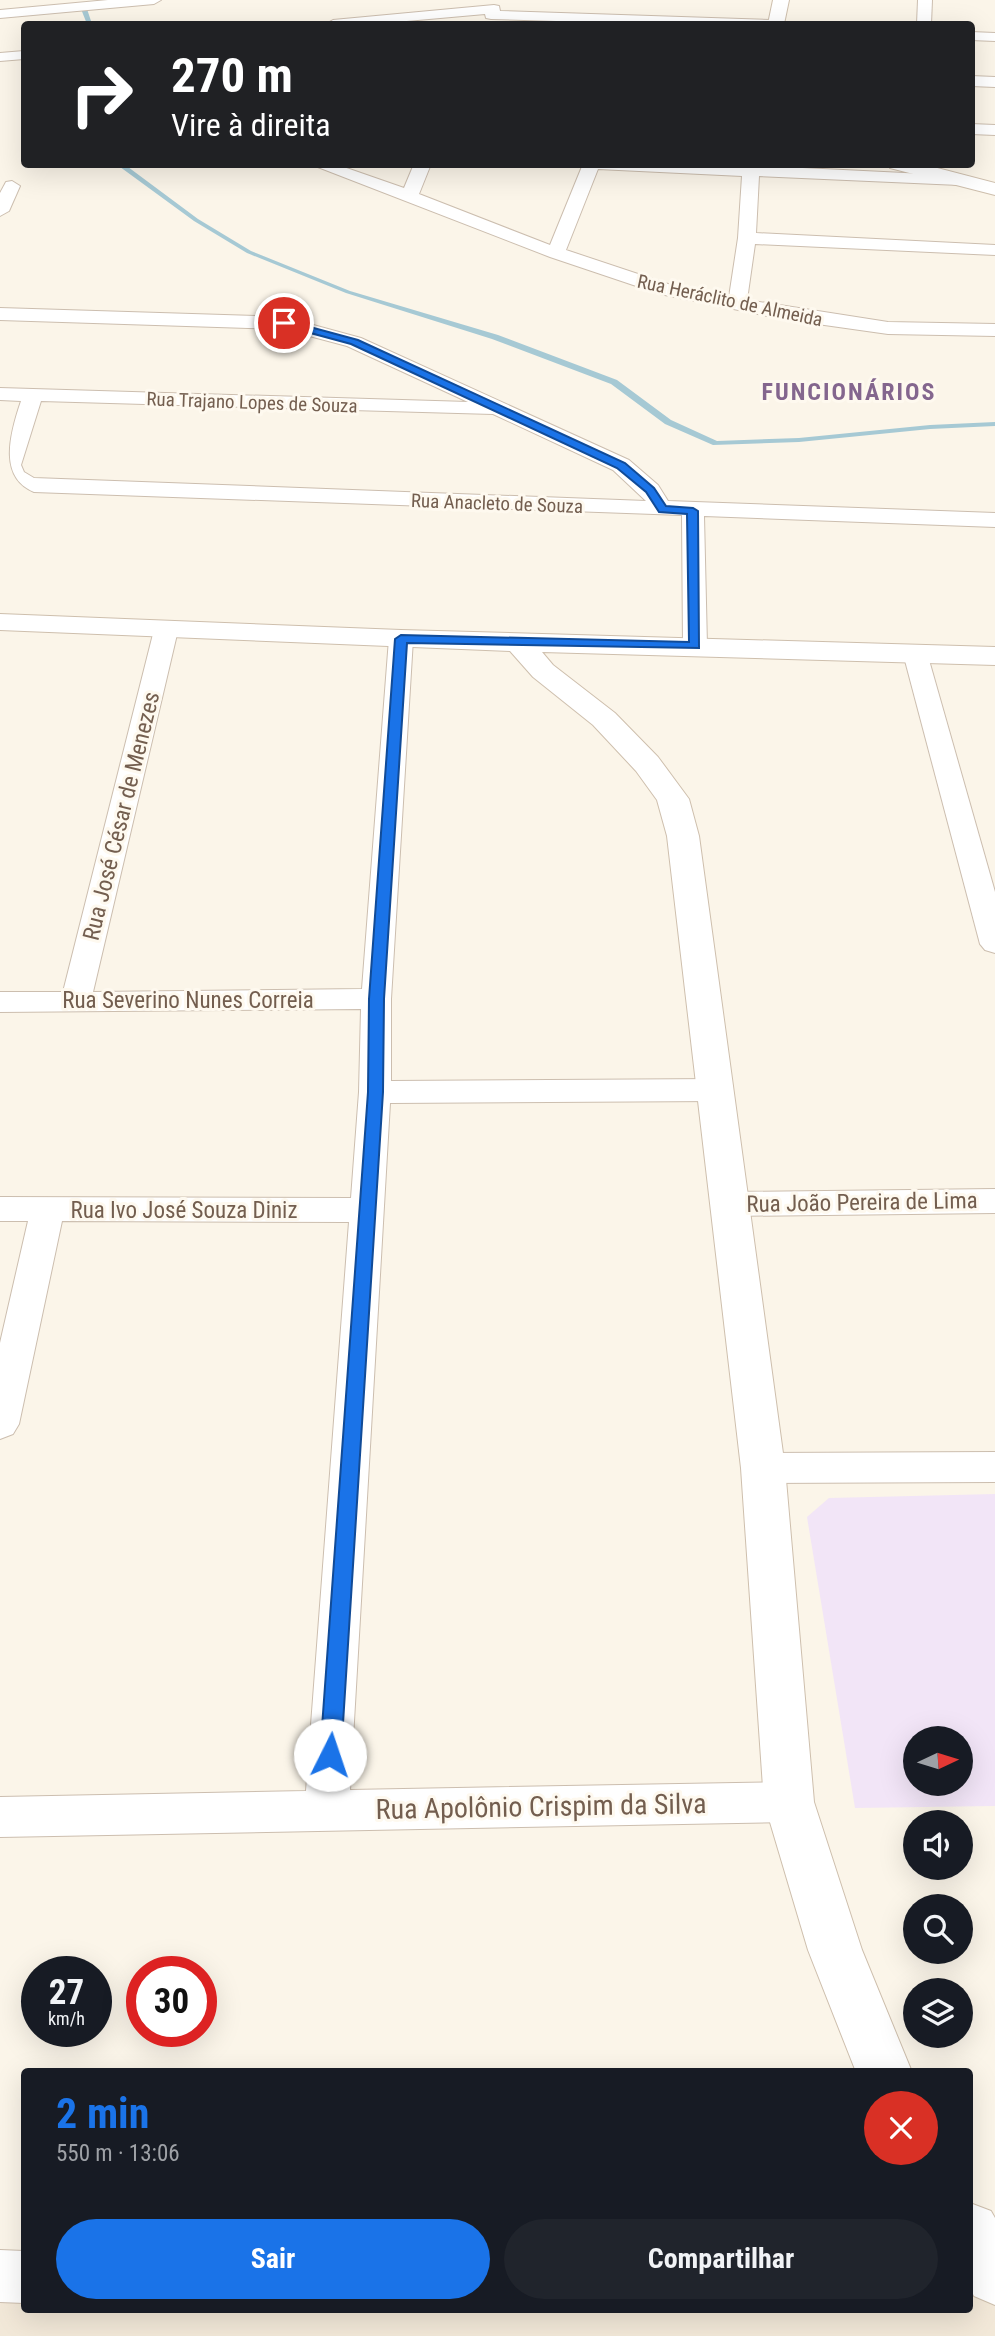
<!DOCTYPE html>
<html lang="pt">
<meta charset="utf-8">
<style>
body{margin:0;font-family:"Roboto Condensed",sans-serif;background:#20242c;color:#f1f3f6;height:100vh;display:flex;flex-direction:column;font-size:26px;white-space:nowrap}
*{box-sizing:border-box;margin:0}
p{font-size:23px;color:#9ea1a6}
.icon{flex:none;width:38px;height:38px;fill:none;stroke:currentColor;stroke-width:2;stroke-linecap:round;stroke-linejoin:round}
.map{position:relative;flex:1;overflow:hidden}
.panel{position:absolute;left:21px;top:2068px;width:952px;height:245px;display:flex;flex-direction:column;background:#171b24;border-radius:7px;box-shadow:0 7px 28px #0002}
.panel>*{flex:none}
.hud{position:absolute;left:21px;top:21px;width:954px;height:147px;border-radius:7px;box-shadow:0 7px 28px #0002;background:#202124;color:#fff;overflow:hidden}
.needle{width:46px;rotate:86deg}
.tools{position:absolute;left:903px;top:1726px;display:grid;gap:14px}
.tools a{display:grid;place-items:center;width:70px;height:70px;border-radius:50%;background:#171b24;box-shadow:0 7px 28px #0002;font-size:35px}
.speed{position:absolute;left:21px;top:1956px;display:flex;gap:14px;font-size:35px;font-weight:700;text-align:center}
.speed>*{display:grid;place-content:center;width:91px;height:91px;border-radius:50%;background:#171b24;box-shadow:0 7px 28px #0002;line-height:1}
.speed small{font-size:18px;font-weight:400}
.speed .limit{border:10px solid #d22;background:#fff;color:#111}
.pin{position:absolute;display:grid;place-items:center;width:60px;height:60px;color:#fff;margin:-30px;border:4px solid #fff;border-radius:50%;box-shadow:0 2px 7px #0007}
.me{position:absolute;width:77px;margin:-38px;rotate:4deg;stroke-linejoin:round;filter:drop-shadow(0 0 5px #0008)}
.turn{display:flex;align-items:center;gap:24px;height:147px;padding:0 35px;font-size:32px}
.turn .icon{width:91px;height:91px;stroke-width:2.5}
.turn b{display:block;font-size:49px;line-height:60px}
.round{display:grid;place-items:center;flex:none;width:74px;height:74px;border-radius:37px;background:#20242c}
.headline{display:flex;align-items:center;justify-content:space-between;height:119px;padding:0 35px}
h1{font-size:42px;font-weight:700;line-height:52px;color:#1a73e8}
.primary-button{display:flex;gap:14px;margin-top:auto;padding:14px 35px}
.primary-button a{flex:1;height:80px;border-radius:42px;background:#1a73e8;color:#fff;font-size:28px;font-weight:700;line-height:80px;text-align:center}
.primary-button a+a{background:#20242c;color:#f1f3f6}
.map>svg:first-child{display:block}
.residential{fill:#f2e8d8}
.education{fill:#f2e5f7;fill-rule:evenodd}
.lines{fill:none;stroke-linecap:round;stroke-linejoin:round}
.stream{fill:#a6c9d4;fill-rule:evenodd}
.street-casing{stroke:#ccbeaf;stroke-width:2}
.secondary-casing{stroke:#cebfad;stroke-width:2}
.street{fill:#fff;fill-rule:evenodd}
.secondary{fill:#fff;fill-rule:evenodd}
.route{fill:#1a73e8;stroke:#114b97;stroke-width:2}
.labels{text-anchor:middle;stroke-width:6;stroke-linejoin:round;paint-order:stroke}
.far-street-label{font-size:19px;fill:#735e4f;stroke:#fef9ef}
.street-label{font-size:23px;fill:#735e4f;stroke:#fef9ef}
.far-district-label{font-size:24px;font-weight:bold;letter-spacing:2px;fill:#84668e;stroke:#fef9ef}
.near-street-label{font-size:28px;fill:#735e4f;stroke:#fef9ef}
</style>
<div class="map">
<svg width="995" height="2336" viewBox="0 0 995 2336">
<rect width="100%" height="100%" fill="#fbf5e9"/>
<!-- residential -->
<path class="residential" d="M24,2279V2310H970V2282L995,2299V2336H0V2280Z"/>
<!-- education -->
<path class="education" d="M995,1494V1806L855,1808L807,1517L829,1498ZM915,1738H961V1783H915Z"/>
<g class="lines">
<!-- stream -->
<g class="stream">
<path d="M84,7L87,9L92,24H87L81,9Z"/>
<path d="M116,164H124L198,219L251,251L350,291L498,335L617,380L671,420L717,441L799,438L930,425L995,422V426L930,429L799,442L713,445L665,424L611,384L492,339L346,293L247,253L194,221Z"/>
</g>
<defs>
<g id="street">
<path d="M108,0H161L154,4L0,18V10Z"/>
<path d="M918,0H932L931,24H917Z"/>
<path d="M494,5L499,6L500,11L770,20L777,24H653L491,19L486,18L485,14L373,24H326L333,20Z"/>
<path d="M971,32L995,33V41L971,40Z"/>
<path d="M24,51V59L0,61V53Z"/>
<path d="M971,76L995,77V87L971,86Z"/>
<path d="M971,124L995,125V135L971,134Z"/>
<path d="M310,164H335L404,188L414,164H431L419,194L550,245L583,164H719L965,176L967,180L965,184L959,185L759,176L756,233L995,245V255L755,244L747,300L888,322L995,324V336L888,334L782,319L660,294L550,257ZM598,169L742,176L738,238L729,297L671,285L566,250Z"/>
<path d="M12,181L20,186L9,211L0,216V193L6,182Z"/>
<path d="M0,308L284,317L361,338L629,460L658,485L668,501L995,513V527L704,516L707,646L704,651L695,653L686,651L683,646L682,515L34,492C0,478 8,439 21,401L0,400V388L468,402L347,346L283,329L0,320ZM41,401L493,414L613,470L646,501L34,478L24,472L21,465Z"/>
<path d="M166,623L175,625L178,630L93,992L362,989L389,639L392,634L401,632L410,634L413,639L391,999V1081L717,1079L728,1082L733,1090L728,1098L717,1101L390,1103L350,1790L789,1782L804,1788L811,1802L804,1816L789,1822L0,1837V1797L306,1791L349,1222L62,1221L19,1424L13,1434L0,1439V1343L28,1221H0V1197L351,1198L359,1092L361,1009L0,1012V992H63L154,630L157,625Z"/>
<path d="M915,646L924,648L927,653L995,892V953L985,950L980,944L903,653L906,648Z"/>
<path d="M995,1189V1213L729,1216L717,1212L712,1204L717,1196L729,1192Z"/>
<path d="M995,1452V1482L763,1483L749,1479L744,1468L749,1457L763,1453Z"/>
<path d="M0,2250L24,2251V2303L0,2302Z"/>
</g>
<g id="secondary">
<path d="M773,0H789L784,24H768Z"/>
<path d="M888,164H922L995,183V195L890,168Z"/>
<path d="M0,614L401,630L995,647V665L542,652L553,665L615,713L658,757L689,799L699,836L785,1468L814,1802L862,1950L912,2072H856L808,1950L764,1802L741,1468L667,836L657,800L636,771L593,725L533,677L510,651L0,630Z"/>
<path d="M970,2203L991,2211L995,2218V2305L974,2296L970,2288Z"/>
</g>
</defs>
<!-- street casing -->
<use href="#street" class="street-casing"/>
<!-- secondary casing -->
<use href="#secondary" class="secondary-casing"/>
<!-- street -->
<use href="#street" class="street"/>
<!-- secondary -->
<use href="#secondary" class="secondary"/>
</g>
<!-- route -->
<path class="route" d="M284,320L358,340L625,463L654,488L666,506L693,508L698,511L699,648L407,643L384,999L383,1092L341,1755L338,1762L330,1764L323,1762L320,1755L368,1092L369,999L395,639L401,635L689,642L687,514L659,512L646,492L617,468L351,344L281,325L279,323Z"/>
<g class="labels">
<!-- far-street labels -->
<g class="far-street-label">
<text transform="translate(730 300) rotate(12)" y="7">Rua Heráclito de Almeida</text>
<text transform="translate(252 402) rotate(2)" y="7">Rua Trajano Lopes de Souza</text>
<text transform="translate(497 503) rotate(2)" y="7">Rua Anacleto de Souza</text>
</g>
<!-- street labels -->
<g class="street-label">
<text transform="translate(121 816) rotate(-76)" y="8">Rua José César de Menezes</text>
<text x="188" y="1008">Rua Severino Nunes Correia</text>
<text transform="translate(862 1202) rotate(-1)" y="8">Rua João Pereira de Lima</text>
<text x="184" y="1218">Rua Ivo José Souza Diniz</text>
</g>
<!-- far-district labels -->
<g class="far-district-label">
<text x="849" y="400">FUNCIONÁRIOS</text>
</g>
<!-- near-street labels -->
<g class="near-street-label">
<text transform="translate(541 1806) rotate(-1)" y="10">Rua Apolônio Crispim da Silva</text>
</g>
</g>
</svg>
<div class="tools">
<a><svg class="needle" viewBox="-14 -14 28 28"><path d="M0-13l5 13h-10z" fill="#e53935"/><path d="M0 13l5-13h-10z" fill="#9ea1a6"/></svg></a>
<a><svg class="icon" aria-label="sound" viewBox="0 0 24 24"><path d="M4 9h4l5-4v14l-5-4H4zM17 9q2 3 0 6"/></svg></a>
<a><svg class="icon" aria-label="search" viewBox="0 0 24 24"><circle cx="10" cy="10" r="6"/><path d="M15 15l6 6"/></svg></a>
<a><svg class="icon" aria-label="layers" viewBox="0 0 24 24"><path d="M12 4l9 5-9 5-9-5zM3 14l9 5 9-5"/></svg></a>
</div>
<div class="speed"><div>27<small>km/h</small></div><div class="limit">30</div></div>
<div class="pin" style="left:284px;top:323px;background:#d93025"><svg class="icon" aria-label="arrive" viewBox="0 0 24 24"><path d="M6 21V4h12l-3 4 3 4H6"/></svg></div>
<svg class="me" style="left:330px;top:1755px" viewBox="-20 -20 40 40"><circle r="19" fill="#fff"/><path d="M0-13L10 11 0 6-10 11z" fill="#1a73e8"/></svg>
<div class="hud">
<div class="turn"><svg class="icon" aria-label="right" viewBox="0 0 24 24"><path d="M7 20v-9h11M14 6l5 5-5 5"/></svg><div><b>270 m</b>Vire à direita</div></div>
</div>
<section class="panel">
<div class="headline"><div><h1>2 min</h1><p>550 m · 13:06</p></div><a class="round" style="background:#d93025;color:#fff"><svg class="icon" aria-label="close" viewBox="0 0 24 24"><path d="M6 6l12 12M18 6L6 18"/></svg></a></div>
<div class="primary-button"><a>Sair</a><a>Compartilhar</a></div>
</section>
</div>
